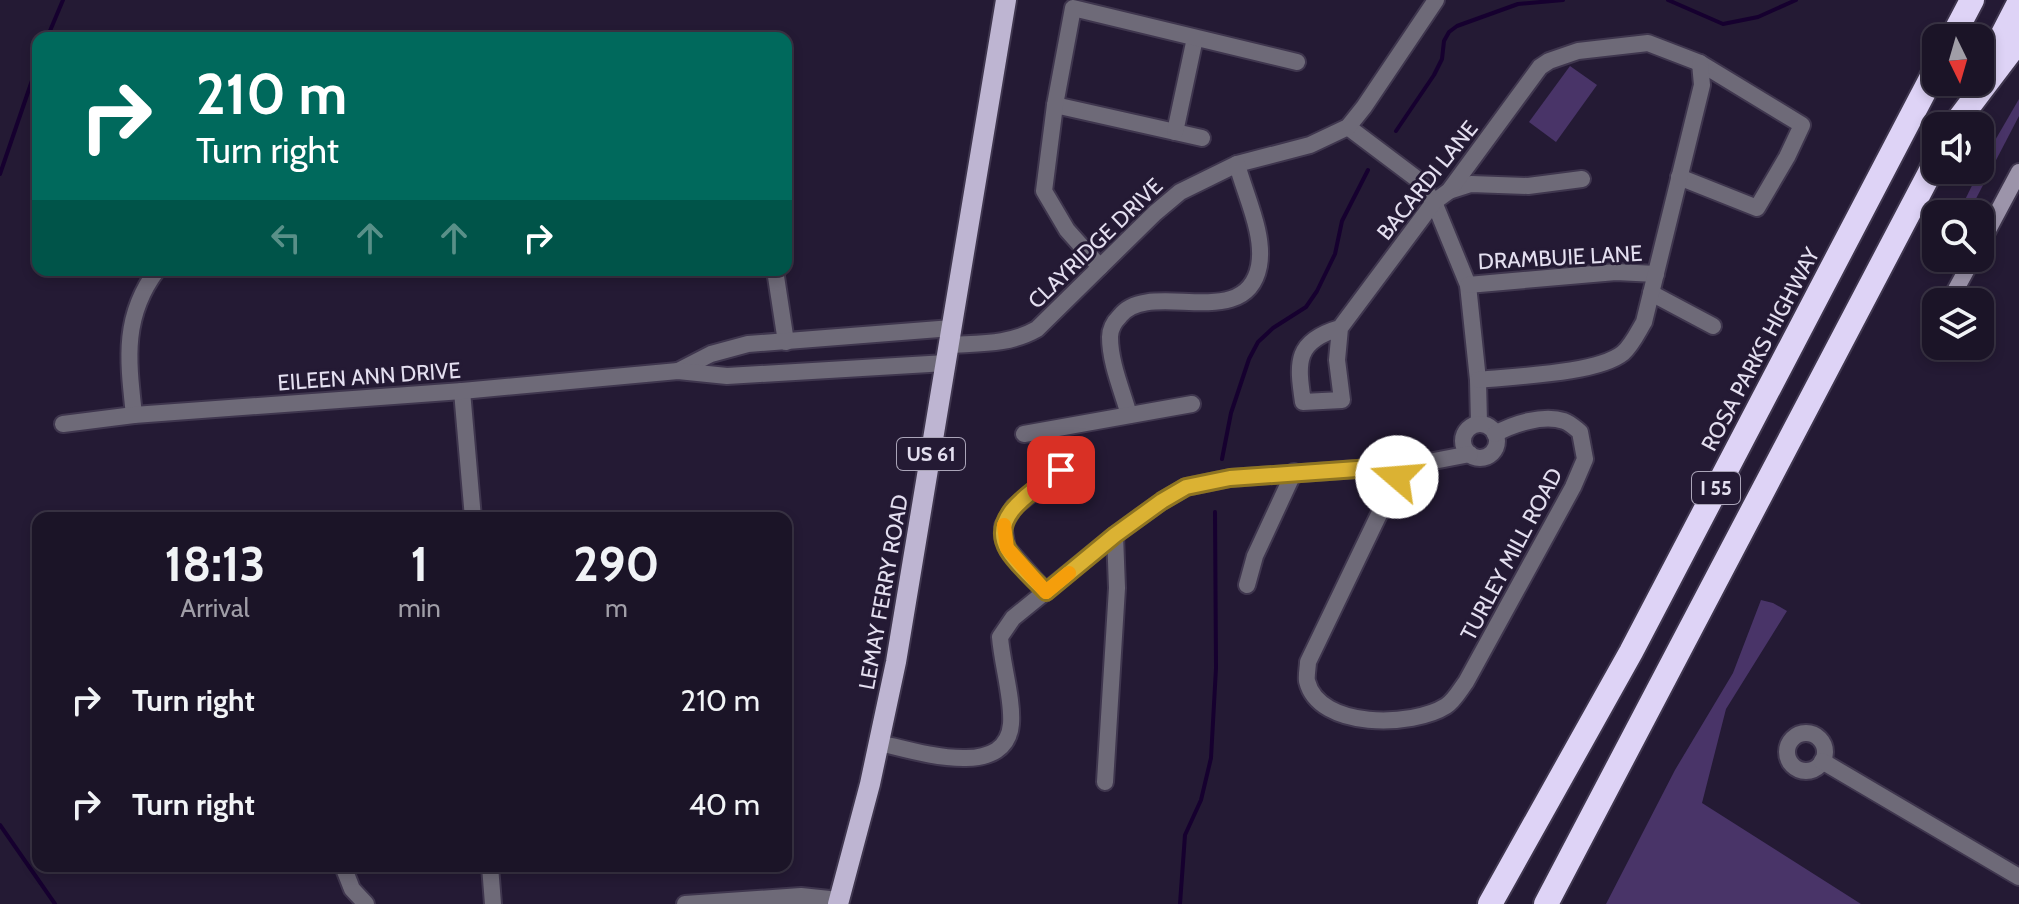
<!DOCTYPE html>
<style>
body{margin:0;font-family:Cabin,sans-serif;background:#241d2f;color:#f1f3f6;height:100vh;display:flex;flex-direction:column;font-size:30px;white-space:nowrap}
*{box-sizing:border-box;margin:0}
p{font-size:26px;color:#a09ea7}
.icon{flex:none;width:44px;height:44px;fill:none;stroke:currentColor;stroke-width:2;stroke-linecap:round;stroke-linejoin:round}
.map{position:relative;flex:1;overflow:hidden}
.details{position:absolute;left:32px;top:512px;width:760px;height:360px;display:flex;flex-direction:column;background:#1b1427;border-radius:16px;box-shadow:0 4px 12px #0003,0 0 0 2px #393344}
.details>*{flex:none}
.banner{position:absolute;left:32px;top:32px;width:760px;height:244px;border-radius:16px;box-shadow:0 4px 12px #0003,0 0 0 2px #393344;background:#00695c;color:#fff;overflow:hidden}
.needle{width:52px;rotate:175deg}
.tools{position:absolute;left:1922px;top:24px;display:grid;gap:16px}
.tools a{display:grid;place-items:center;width:72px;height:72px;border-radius:16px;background:#1b1427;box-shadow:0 4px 12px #0003,0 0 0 2px #393344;font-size:40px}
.pin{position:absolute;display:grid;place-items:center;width:68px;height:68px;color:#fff;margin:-34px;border-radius:16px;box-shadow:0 4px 12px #0006}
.me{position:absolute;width:88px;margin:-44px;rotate:288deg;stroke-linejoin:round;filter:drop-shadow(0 0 6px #0008)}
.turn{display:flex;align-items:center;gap:28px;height:168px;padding:0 32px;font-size:36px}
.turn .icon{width:104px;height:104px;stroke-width:2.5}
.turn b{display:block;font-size:56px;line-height:68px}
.lanes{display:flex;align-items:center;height:76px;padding:0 32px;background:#0003;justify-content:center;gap:40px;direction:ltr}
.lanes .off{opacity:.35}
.eta{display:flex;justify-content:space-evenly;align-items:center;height:136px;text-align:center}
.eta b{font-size:48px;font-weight:700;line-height:56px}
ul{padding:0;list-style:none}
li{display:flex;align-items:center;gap:24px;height:104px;padding:0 32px}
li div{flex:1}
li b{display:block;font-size:30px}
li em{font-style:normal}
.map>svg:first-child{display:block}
.green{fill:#493468}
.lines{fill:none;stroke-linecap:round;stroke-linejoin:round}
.stream{stroke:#16002f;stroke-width:4}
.street-casing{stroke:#3f364e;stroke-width:20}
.secondary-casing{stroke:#3f364e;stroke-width:20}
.primary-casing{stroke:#3f364e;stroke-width:24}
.highway-casing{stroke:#3f364e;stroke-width:28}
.street{stroke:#6e6a78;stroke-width:16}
.secondary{stroke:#9c94aa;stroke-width:16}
.primary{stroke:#beb5d2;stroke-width:20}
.highway{stroke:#ded3f6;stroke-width:24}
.route-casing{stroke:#8e7421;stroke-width:20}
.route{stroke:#dbb233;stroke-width:14}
.slow{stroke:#f59e0b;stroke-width:14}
.labels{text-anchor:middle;stroke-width:6;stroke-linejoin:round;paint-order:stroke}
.shield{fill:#241a34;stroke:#aaa4b8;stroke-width:2}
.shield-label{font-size:20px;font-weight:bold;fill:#e4dff0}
.street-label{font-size:22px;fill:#e4dff0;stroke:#241a34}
</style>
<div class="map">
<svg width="2019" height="904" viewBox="0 0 2019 904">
<rect width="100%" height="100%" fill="#241a34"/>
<!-- green -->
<g class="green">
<path d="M1570,66L1597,85L1556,142L1529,122Z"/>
<path d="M2019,99V116L1968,214H1958L1990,149Z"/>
<path d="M1761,600L1773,603L1787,611L1726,709L1702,803L1861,904H1606L1675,770L1733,673Z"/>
</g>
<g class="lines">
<!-- stream -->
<g class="stream">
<path d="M1668,0L1723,24L1758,17L1796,0"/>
<path d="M47,38L63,0"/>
<path d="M1396,131L1434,75L1442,59L1444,41L1449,32L1457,26L1518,4L1563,0"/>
<path d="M0,174L38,63"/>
<path d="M1222,459L1231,413L1249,359L1258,342L1273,328L1306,307L1317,291L1335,254L1342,221L1368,170"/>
<path d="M0,825L55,904"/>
<path d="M1180,904L1185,835L1201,800L1211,758L1216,668L1215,512"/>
</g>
<defs>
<g id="street">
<path d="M1055,105L1202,138"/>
<path d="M1348,127L1417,179L1434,202L1468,285L1478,380L1479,424"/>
<path d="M1175,132L1195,38"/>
<path d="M1449,191L1471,184L1528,186L1582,179"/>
<path d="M1100,267L1067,230L1044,191L1055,105L1073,8L1297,62"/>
<path d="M775,270L786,342"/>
<path d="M1468,285L1616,272L1656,274"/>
<path d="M1651,293L1713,326"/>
<path d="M1340,328C1295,341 1297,362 1303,402L1342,400L1337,360L1340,328L1434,202L1449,191L1540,67L1549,61L1578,51L1648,43L1700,63L1802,125L1787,157L1757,208L1679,177"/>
<path d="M949,345C980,343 1009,345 1037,329L1155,213L1180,192L1237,164L1310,145L1348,127L1364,107L1436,0"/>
<path d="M678,371L711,354L748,344L952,328"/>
<path d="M1478,380C1513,376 1597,374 1623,353C1632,345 1638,332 1644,322L1702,85L1700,63"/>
<path d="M462,391L473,518"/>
<path d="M134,415C128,360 122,317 157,270"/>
<path d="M1129,415C1122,390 1110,363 1110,337C1110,328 1114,322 1120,316C1149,278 1246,334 1259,266C1265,234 1245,195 1237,164"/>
<path d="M63,424L134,415L462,391L678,371L727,376L946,363"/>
<circle cx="1480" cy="441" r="17"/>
<path d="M1024,434L1192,404"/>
<path d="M1397,467V477L1308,662C1308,667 1306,676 1307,681C1319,730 1413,727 1446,706C1454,701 1460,690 1466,682L1573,487L1585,459L1580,432C1575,428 1570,423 1564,421C1543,414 1513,424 1495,434"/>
<path d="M1247,585L1255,556L1294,472"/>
<path d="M1046,592L1007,548L1003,526L1014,507L1085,452"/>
<circle cx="1806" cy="752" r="19"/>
<path d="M879,743C912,750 1006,782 1011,724C1013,699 1002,664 1000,637L1013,618L1115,535L1162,501L1186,487L1230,478L1413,465L1470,454"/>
<path d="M1822,761L2019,877"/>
<path d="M1105,782L1117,588L1115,535"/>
<path d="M343,866L352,889L366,904"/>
<path d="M490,866L493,904"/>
<path d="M685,904L801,896L839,900"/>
</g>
<g id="secondary">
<path d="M1980,245L2019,172"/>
<path d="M1955,291L1973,258"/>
</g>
<path id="primary" d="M838,904L870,784L896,662L1006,0"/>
<g id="highway">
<path d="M1952,38L1972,0"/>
<path d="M1989,61L2019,3"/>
<path d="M1956,123L2019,40"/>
<path d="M1490,904L1631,652L1936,69"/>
<path d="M1546,904L1936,161"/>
</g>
</defs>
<!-- street casing -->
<use href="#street" class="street-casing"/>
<!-- secondary casing -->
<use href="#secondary" class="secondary-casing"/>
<!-- primary casing -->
<use href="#primary" class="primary-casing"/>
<!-- highway casing -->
<use href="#highway" class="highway-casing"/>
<!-- street -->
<use href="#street" class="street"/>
<!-- secondary -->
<use href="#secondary" class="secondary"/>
<!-- primary -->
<use href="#primary" class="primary"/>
<!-- highway -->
<use href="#highway" class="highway"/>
</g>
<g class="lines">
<defs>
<path id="route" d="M1061,470C1038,488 987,515 1008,550C1017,565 1034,579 1046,592L1115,535L1162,501L1186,487L1230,478L1385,467H1397V477"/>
</defs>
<!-- route casing -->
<use href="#route" class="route-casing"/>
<!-- route -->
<use href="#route" class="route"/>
<!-- slow -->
<path class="slow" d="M1004,525L1007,548L1046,592L1069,573"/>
</g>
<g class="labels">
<!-- shield labels -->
<g class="shield">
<rect x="897" y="438" width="68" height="32" rx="6"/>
<rect x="1692" y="472" width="48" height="32" rx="6"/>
</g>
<g class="shield-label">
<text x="931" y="461">US 61</text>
<text x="1716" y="495">I 55</text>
</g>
<!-- street labels -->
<g class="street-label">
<text transform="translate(1427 180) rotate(-51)" y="8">BACARDI LANE</text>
<text transform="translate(1095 243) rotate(-44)" y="8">CLAYRIDGE DRIVE</text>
<text transform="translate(1560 257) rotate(-3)" y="8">DRAMBUIE LANE</text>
<text transform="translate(1760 349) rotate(-62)" y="8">ROSA PARKS HIGHWAY</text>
<text transform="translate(369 376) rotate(-4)" y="8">EILEEN ANN DRIVE</text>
<text transform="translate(1511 554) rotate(-62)" y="8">TURLEY MILL ROAD</text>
<text transform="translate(883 592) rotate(-80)" y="8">LEMAY FERRY ROAD</text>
</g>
</g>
</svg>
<div class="tools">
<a><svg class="needle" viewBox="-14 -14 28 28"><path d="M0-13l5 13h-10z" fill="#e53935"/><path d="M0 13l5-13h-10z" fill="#a09ea7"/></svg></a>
<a><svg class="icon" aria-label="sound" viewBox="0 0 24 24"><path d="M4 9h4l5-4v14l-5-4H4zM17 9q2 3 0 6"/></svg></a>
<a><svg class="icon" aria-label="search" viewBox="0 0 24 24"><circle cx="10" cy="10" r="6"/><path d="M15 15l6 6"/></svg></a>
<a><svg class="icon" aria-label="layers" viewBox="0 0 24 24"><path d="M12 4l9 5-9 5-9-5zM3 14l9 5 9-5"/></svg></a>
</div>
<div class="pin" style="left:1061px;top:470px;background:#d93025"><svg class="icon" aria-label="arrive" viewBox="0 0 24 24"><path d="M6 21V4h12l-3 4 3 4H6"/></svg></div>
<svg class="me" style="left:1397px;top:477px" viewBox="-20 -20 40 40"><circle r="19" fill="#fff"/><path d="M0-13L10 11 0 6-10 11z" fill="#dbb233"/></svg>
<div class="banner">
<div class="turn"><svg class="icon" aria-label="right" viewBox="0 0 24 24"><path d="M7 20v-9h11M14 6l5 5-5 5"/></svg><div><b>210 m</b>Turn right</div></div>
<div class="lanes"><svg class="icon off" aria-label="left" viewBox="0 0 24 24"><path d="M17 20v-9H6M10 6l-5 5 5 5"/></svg><svg class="icon off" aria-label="ahead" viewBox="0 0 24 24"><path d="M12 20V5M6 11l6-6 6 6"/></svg><svg class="icon off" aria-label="ahead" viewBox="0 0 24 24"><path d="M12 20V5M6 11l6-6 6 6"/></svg><svg class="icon" aria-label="right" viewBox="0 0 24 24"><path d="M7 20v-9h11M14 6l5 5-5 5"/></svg></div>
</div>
<section class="details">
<div class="eta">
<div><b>18:13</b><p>Arrival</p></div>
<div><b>1</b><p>min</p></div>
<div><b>290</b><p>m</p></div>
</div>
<ul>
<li><svg class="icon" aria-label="right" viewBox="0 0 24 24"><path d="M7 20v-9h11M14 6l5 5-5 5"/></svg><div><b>Turn right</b></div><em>210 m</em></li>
<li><svg class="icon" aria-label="right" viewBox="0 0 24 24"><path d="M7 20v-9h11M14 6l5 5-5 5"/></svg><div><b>Turn right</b></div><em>40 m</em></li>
</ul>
</section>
</div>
